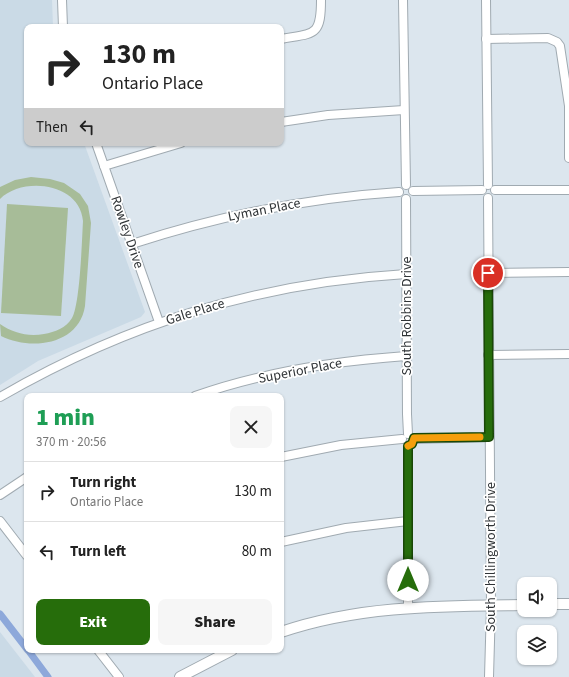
<!DOCTYPE html>
<meta charset="utf-8">
<style>
body{margin:0;font-family:"Source Sans 3",sans-serif;background:#f6f6f6;color:#222;height:100vh;display:flex;flex-direction:column;font-size:15px;white-space:nowrap}
*{box-sizing:border-box;margin:0}
p{font-size:13px;color:#767676}
.icon{flex:none;width:22px;height:22px;fill:none;stroke:currentColor;stroke-width:2;stroke-linecap:round;stroke-linejoin:round}
.map{position:relative;flex:1;overflow:hidden}
.panel{position:absolute;left:24px;top:393px;width:260px;height:260px;display:flex;flex-direction:column;background:#fff;border-radius:8px;box-shadow:0 1px 3px #0004}
.panel>*{flex:none}
.top-card{position:absolute;left:24px;top:24px;width:260px;height:122px;border-radius:8px;box-shadow:0 1px 3px #0004;background:#fff;color:#222;overflow:hidden}
.tools{position:absolute;left:517px;top:577px;display:grid;gap:8px}
.tools a{display:grid;place-items:center;width:40px;height:40px;border-radius:8px;background:#fff;box-shadow:0 1px 3px #0004;font-size:20px}
.pin{position:absolute;display:grid;place-items:center;width:34px;height:34px;color:#fff;margin:-17px;border:2px solid #fff;border-radius:50%;box-shadow:0 1px 4px #0007}
.me{position:absolute;width:44px;margin:-22px;rotate:0deg;stroke-linejoin:round;filter:drop-shadow(0 0 3px #0008)}
.turn{display:flex;align-items:center;gap:14px;height:84px;padding:0 12px;font-size:18px}
.turn .icon{width:52px;height:52px;stroke-width:2.5}
.turn b{display:block;font-size:28px;line-height:34px}
.then{display:flex;align-items:center;height:38px;padding:0 12px;background:#0003;gap:8px;font-size:15px}
.round{display:grid;place-items:center;flex:none;width:42px;height:42px;border-radius:8px;background:#f6f6f6}
.headline{display:flex;align-items:center;justify-content:space-between;height:68px;padding:0 12px}
h1{font-size:24px;font-weight:800;line-height:30px;color:#1e9e55}
.cta{display:flex;gap:8px;margin-top:auto;padding:8px 12px}
.cta a{flex:1;height:46px;border-radius:8px;background:#266d0b;color:#fff;font-size:16px;font-weight:800;line-height:46px;text-align:center}
.cta a+a{background:#f6f6f6;color:#222}
ul{padding:0;list-style:none}
li{display:flex;align-items:center;gap:12px;height:60px;padding:0 12px;border-top:1px solid #e0e0e0}
li div{flex:1}
li b{display:block;font-size:15px}
li em{font-style:normal}
.map>svg:first-child{display:block}
.built{fill:#cadae6}
.green{fill:#a7bc98}
.lines{fill:none;stroke-linecap:round;stroke-linejoin:round}
.canal{stroke:#8da8da;stroke-width:7}
.minor-casing{stroke:#a0aab1;stroke-width:10}
.tertiary-casing{stroke:#a0aab1;stroke-width:12}
.minor{stroke:#fff;stroke-width:8}
.tertiary{stroke:#fff;stroke-width:10}
.route-casing{stroke:#194707;stroke-width:10}
.route{stroke:#266d0b;stroke-width:7}
.slow{stroke:#f59e0b;stroke-width:7}
.labels{text-anchor:middle;stroke-width:3.5;stroke-linejoin:round;paint-order:stroke}
.street-label{font-size:14px;fill:#2f3336;stroke:#fff}
</style>
<div class="map">
<svg width="569" height="677" viewBox="0 0 569 677">
<rect width="100%" height="100%" fill="#dce6ee"/>
<!-- built -->
<g class="built">
<path d="M0,0H52L53,27H27V143H84L145,312L141,317L38,361L0,385Z"/>
<path d="M0,632L35,677H0Z"/>
</g>
<!-- green -->
<g class="green">
<path d="M31,177L50,179L64,183L80,194L88,206L91,223L85,306C79,345 31,351 1,336L0,324C13,333 28,337 44,334C55,332 66,328 72,318C80,305 82,239 83,221C80,183 23,176 0,199V187L15,180Z"/>
<path d="M7,204L68,208L61,316L1,313Z"/>
</g>
<g class="lines">
<!-- canal -->
<g class="canal">
<path d="M0,614L27,649"/>
<path d="M28,650L48,677"/>
</g>
<defs>
<g id="minor">
<path d="M62,0L63,27"/>
<path d="M403,0L406,185"/>
<path d="M486,0L488,185"/>
<path d="M281,39C314,33 321,37 321,0"/>
<path d="M486,39L548,38L557,42L560,46L569,106V158"/>
<path d="M281,122L328,115L404,110"/>
<path d="M96,143L159,322"/>
<path d="M104,166L181,143"/>
<path d="M495,190H569"/>
<path d="M413,191L482,190"/>
<path d="M488,198L491,605L489,677"/>
<path d="M406,199L407,414L408,434"/>
<path d="M132,244C221,215 306,198 399,192"/>
<path d="M488,273L569,272"/>
<path d="M488,355L569,354"/>
<path d="M195,396C263,372 335,361 406,356"/>
<path d="M0,397C128,323 258,283 406,274"/>
<path d="M414,439L489,437"/>
<path d="M408,446V607"/>
<path d="M281,457L341,445L402,439"/>
<path d="M0,495L27,477"/>
<path d="M0,521L27,556"/>
<path d="M281,542L346,528L408,521"/>
<path d="M98,650L119,677"/>
</g>
<g id="tertiary">
<path d="M550,604H569"/>
<path d="M281,632C360,605 441,606 524,605"/>
<path d="M180,677L232,650"/>
</g>
</defs>
<!-- minor casing -->
<use href="#minor" class="minor-casing"/>
<!-- tertiary casing -->
<use href="#tertiary" class="tertiary-casing"/>
<!-- minor -->
<use href="#minor" class="minor"/>
<!-- tertiary -->
<use href="#tertiary" class="tertiary"/>
</g>
<g class="lines">
<defs>
<path id="route" d="M408,580V446L412,444L414,438L489,437L488,273"/>
</defs>
<!-- route casing -->
<use href="#route" class="route-casing"/>
<!-- route -->
<use href="#route" class="route"/>
<!-- slow -->
<path class="slow" d="M408,446L412,444L414,438L480,437"/>
</g>
<g class="labels">
<!-- street labels -->
<g class="street-label">
<text transform="translate(264 209) rotate(-11)" y="5">Lyman Place</text>
<text transform="translate(128 232) rotate(71)" y="5">Rowley Drive</text>
<text transform="translate(195 311) rotate(-17)" y="5">Gale Place</text>
<text transform="translate(406 316) rotate(-90)" y="5">South Robbins Drive</text>
<text transform="translate(300 370) rotate(-11)" y="5">Superior Place</text>
<text transform="translate(490 557) rotate(-90)" y="5">South Chillingworth Drive</text>
</g>
</g>
</svg>
<div class="tools">
<a><svg class="icon" aria-label="sound" viewBox="0 0 24 24"><path d="M4 9h4l5-4v14l-5-4H4zM17 9q2 3 0 6"/></svg></a>
<a><svg class="icon" aria-label="layers" viewBox="0 0 24 24"><path d="M12 4l9 5-9 5-9-5zM3 14l9 5 9-5"/></svg></a>
</div>
<div class="pin" style="left:488px;top:273px;background:#d93025"><svg class="icon" aria-label="arrive" viewBox="0 0 24 24"><path d="M6 21V4h12l-3 4 3 4H6"/></svg></div>
<svg class="me" style="left:408px;top:580px" viewBox="-20 -20 40 40"><circle r="19" fill="#fff"/><path d="M0-13L10 11 0 6-10 11z" fill="#266d0b"/></svg>
<div class="top-card">
<div class="turn"><svg class="icon" aria-label="right" viewBox="0 0 24 24"><path d="M7 20v-9h11M14 6l5 5-5 5"/></svg><div><b>130 m</b>Ontario Place</div></div>
<div class="then">Then<svg class="icon" aria-label="left" viewBox="0 0 24 24"><path d="M17 20v-9H6M10 6l-5 5 5 5"/></svg></div>
</div>
<section class="panel">
<div class="headline"><div><h1>1 min</h1><p>370 m · 20:56</p></div><a class="round"><svg class="icon" aria-label="close" viewBox="0 0 24 24"><path d="M6 6l12 12M18 6L6 18"/></svg></a></div>
<ul>
<li><svg class="icon" aria-label="right" viewBox="0 0 24 24"><path d="M7 20v-9h11M14 6l5 5-5 5"/></svg><div><b>Turn right</b><p>Ontario Place</p></div><em>130 m</em></li>
<li><svg class="icon" aria-label="left" viewBox="0 0 24 24"><path d="M17 20v-9H6M10 6l-5 5 5 5"/></svg><div><b>Turn left</b></div><em>80 m</em></li>
</ul>
<div class="cta"><a>Exit</a><a>Share</a></div>
</section>
</div>
